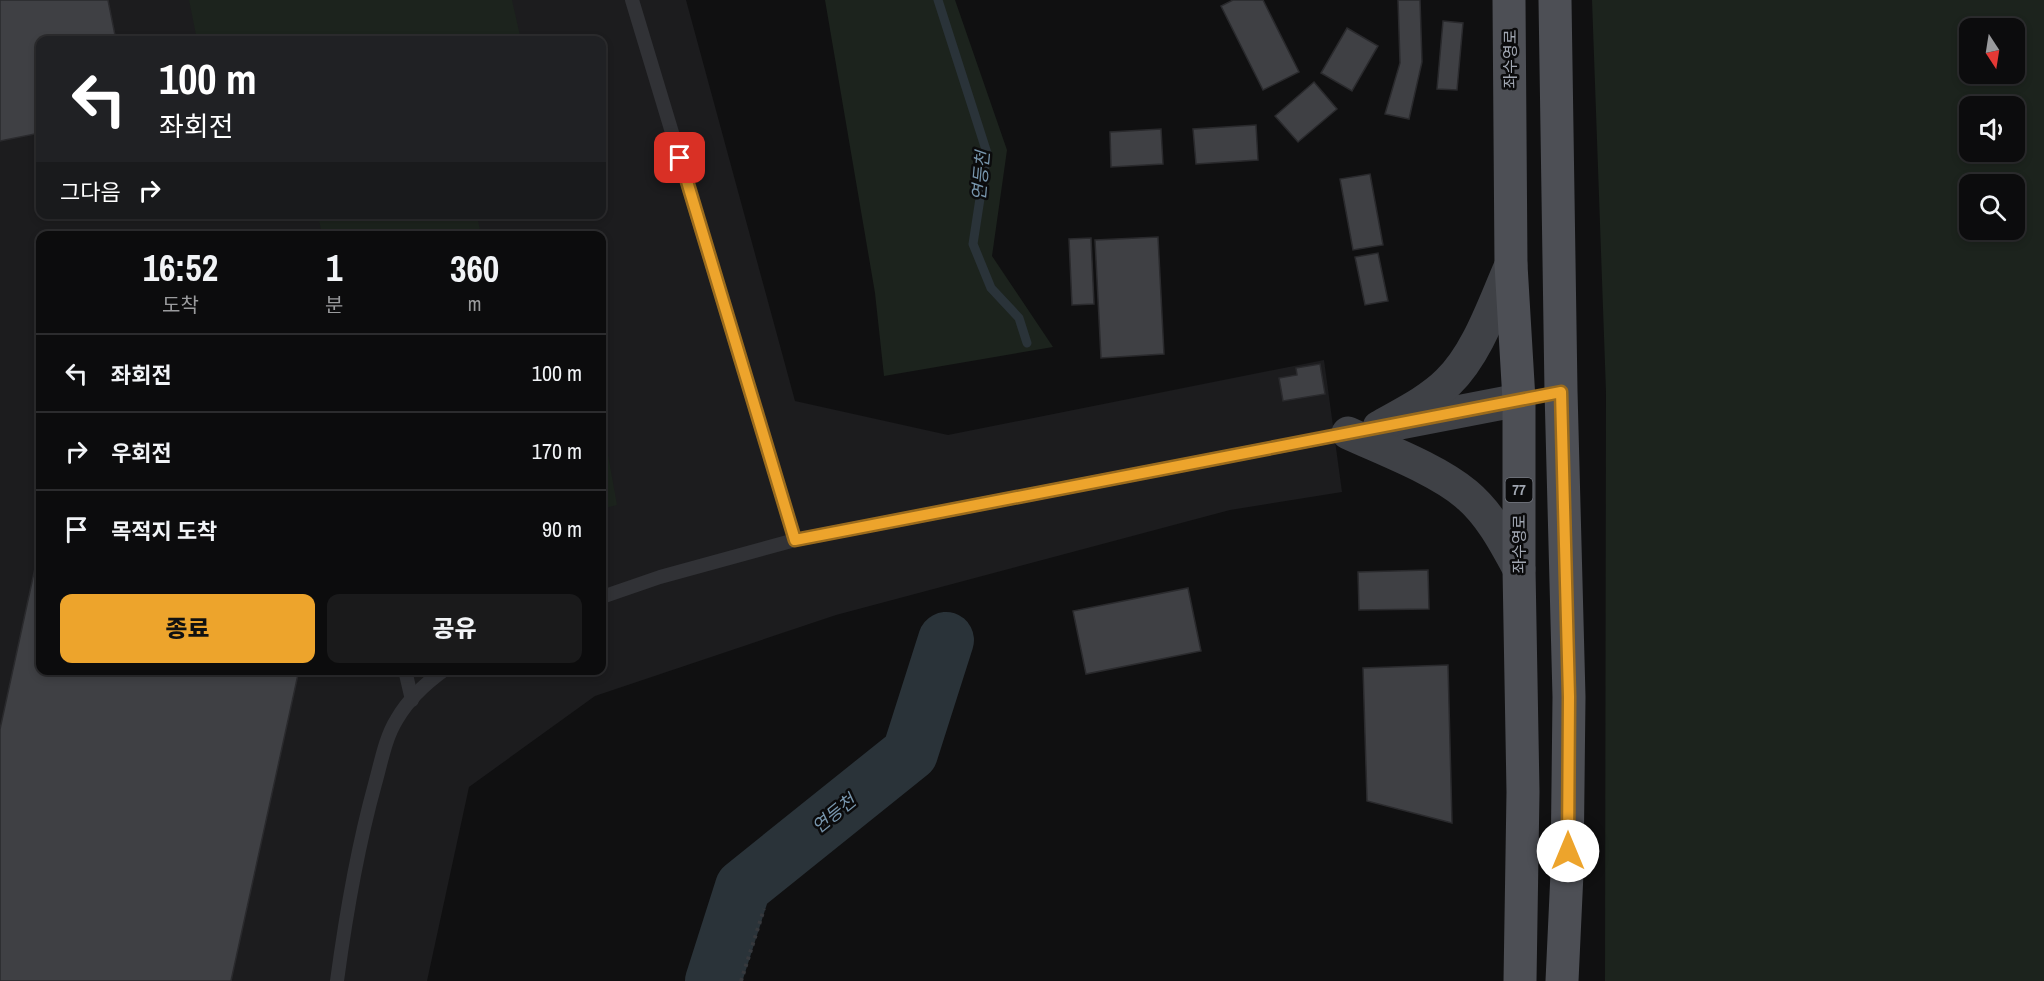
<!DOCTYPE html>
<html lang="ko">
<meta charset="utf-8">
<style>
body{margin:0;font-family:"Archivo Narrow","Noto Sans KR",sans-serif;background:#1a1a1b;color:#f1f3f6;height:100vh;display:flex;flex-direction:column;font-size:22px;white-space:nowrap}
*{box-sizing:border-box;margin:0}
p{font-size:20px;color:#9a9b9d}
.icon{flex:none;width:33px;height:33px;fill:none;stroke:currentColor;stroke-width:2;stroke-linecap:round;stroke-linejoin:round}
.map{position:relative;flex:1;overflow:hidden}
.details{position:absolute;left:36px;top:231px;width:570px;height:444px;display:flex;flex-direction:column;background:#0c0c0d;border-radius:12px;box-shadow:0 3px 9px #0003,0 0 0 2px #2c2c2e}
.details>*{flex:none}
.hud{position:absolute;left:36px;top:36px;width:570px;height:183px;border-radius:12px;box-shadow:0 3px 9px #0003,0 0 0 2px #2c2c2e;background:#202124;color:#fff;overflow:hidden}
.needle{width:39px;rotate:168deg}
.controls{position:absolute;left:1959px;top:18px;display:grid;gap:12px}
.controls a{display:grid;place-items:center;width:66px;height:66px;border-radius:12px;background:#0c0c0d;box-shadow:0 3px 9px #0003,0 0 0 2px #2c2c2e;font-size:30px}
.pin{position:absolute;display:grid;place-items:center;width:51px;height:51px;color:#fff;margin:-26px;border-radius:12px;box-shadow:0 3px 9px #0006}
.me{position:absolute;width:66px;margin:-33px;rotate:0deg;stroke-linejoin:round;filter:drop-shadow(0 0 4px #0008)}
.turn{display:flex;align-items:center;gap:21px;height:126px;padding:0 24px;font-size:27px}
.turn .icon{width:78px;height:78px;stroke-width:2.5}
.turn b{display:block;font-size:42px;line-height:51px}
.then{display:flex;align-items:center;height:57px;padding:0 24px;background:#0003;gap:12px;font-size:22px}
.eta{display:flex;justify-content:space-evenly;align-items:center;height:102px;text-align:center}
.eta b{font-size:36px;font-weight:800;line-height:42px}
.button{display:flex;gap:12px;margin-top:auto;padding:12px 24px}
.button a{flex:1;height:69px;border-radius:12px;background:#eda42c;color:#111;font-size:24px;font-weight:800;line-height:69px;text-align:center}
.button a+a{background:#1a1a1b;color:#f1f3f6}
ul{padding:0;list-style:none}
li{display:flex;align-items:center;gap:18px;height:78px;padding:0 24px;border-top:2px solid #2c2c2e}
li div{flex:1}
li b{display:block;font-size:22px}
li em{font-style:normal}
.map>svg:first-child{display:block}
.built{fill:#1c1c1e;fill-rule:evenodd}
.green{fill:#1c231d;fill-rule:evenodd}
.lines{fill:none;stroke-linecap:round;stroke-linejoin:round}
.stream{stroke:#2a3339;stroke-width:9}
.river{stroke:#2a3339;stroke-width:56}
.building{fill:#3f4044;stroke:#2a2a2d;stroke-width:1.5}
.path{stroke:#37393d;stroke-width:4;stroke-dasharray:3 4.5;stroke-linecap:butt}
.lane{stroke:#313236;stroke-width:14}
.secondary{stroke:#3f4146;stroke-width:33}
.primary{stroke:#4d4f55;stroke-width:33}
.route-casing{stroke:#9a6b1d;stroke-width:15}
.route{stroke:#eda42c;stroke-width:10}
.labels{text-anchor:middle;stroke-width:5;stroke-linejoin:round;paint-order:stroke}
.shield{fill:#0b0b0c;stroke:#747880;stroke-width:1.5}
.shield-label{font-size:15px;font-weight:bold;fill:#a1a7b2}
.street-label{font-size:16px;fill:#a1a7b2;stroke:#0b0b0c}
.water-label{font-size:18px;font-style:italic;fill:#7896ad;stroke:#0b0b0c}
</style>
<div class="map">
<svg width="2044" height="981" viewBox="0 0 2044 981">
<rect width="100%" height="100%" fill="#101011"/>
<!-- built -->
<path class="built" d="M0,0H686L795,401L948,435L1324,360L1342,492L1230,510L836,615L595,696L469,787L427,981H0ZM40,40H602V214H40ZM40,236H602V670H40Z"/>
<!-- green -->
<g class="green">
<path d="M189,0H512L521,40H197Z"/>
<path d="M825,0H955L1007,150L992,256L1053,347L884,376L875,293Z"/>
<path d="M1592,0H2044V981H1605L1606,392ZM2014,28V74H1970V28ZM1970,106H2014V152H1970ZM2014,184V230H1970V184Z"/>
<path d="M318,215H477L481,235H322Z"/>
<path d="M602,421L617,505L602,509Z"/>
</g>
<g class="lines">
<!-- stream -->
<path class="stream" d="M938,0L987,153L973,244L991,288L1019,318L1027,343"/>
<!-- river -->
<path class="river" d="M713,981L743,887L910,753L946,640"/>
</g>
<!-- building -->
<g class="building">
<path d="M0,0H108L116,40H40V133L0,141Z"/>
<path d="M1233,0H1263L1299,72L1263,90L1221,6Z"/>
<path d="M1398,0H1420L1422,62L1409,119L1385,114L1400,63Z"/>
<path d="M1443,21L1463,23L1457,90L1437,89Z"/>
<path d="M1347,28L1378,46L1352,91L1321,73Z"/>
<path d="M1314,82L1337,109L1298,142L1275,116Z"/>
<path d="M1256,125L1258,160L1196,164L1193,129Z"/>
<path d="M1161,129L1163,164L1111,167L1110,132Z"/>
<path d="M1370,174L1383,245L1353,250L1340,179Z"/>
<path d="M1158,237L1164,354L1101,358L1095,240Z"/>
<path d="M1091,238L1094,304L1072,305L1069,239Z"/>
<path d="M1378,253L1388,301L1365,305L1355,257Z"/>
<path d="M1320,364L1325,394L1283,401L1279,378L1297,375L1296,368Z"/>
<path d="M40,545V670H299L231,981H0V729Z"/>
<path d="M1428,570L1429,609L1359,610L1358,572Z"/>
<path d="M1188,588L1201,651L1086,674L1073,611Z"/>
<path d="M1448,665L1452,823L1367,801L1363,668Z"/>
</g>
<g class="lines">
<!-- path -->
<path class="path" d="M741,981L764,909"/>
<!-- lane -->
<g class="lane">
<path d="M632,0L795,540"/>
<path d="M602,597L660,577L795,540L1334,436"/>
<path d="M405,670L412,700"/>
<path d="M337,981C346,914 357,849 375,784C381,763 385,738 397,719C408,700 426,683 444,670"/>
</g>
<!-- secondary -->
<g class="secondary">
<path d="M1400,423L1519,400"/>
<path d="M1379,427C1402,414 1429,401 1448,382C1478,353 1494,303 1511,265"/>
<path d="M1348,433C1385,450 1436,469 1466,494C1490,514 1505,543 1519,569"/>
</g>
<!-- primary -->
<g class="primary">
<path d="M1509,0L1511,265L1519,400V569L1523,792L1520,981"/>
<path d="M1555,0L1561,391L1569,697L1567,873L1562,981"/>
</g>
</g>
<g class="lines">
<defs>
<path id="route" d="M680,158L795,540L1561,392L1569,697L1568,851"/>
</defs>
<!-- route casing -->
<use href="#route" class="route-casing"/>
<!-- route -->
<use href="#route" class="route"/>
</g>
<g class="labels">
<!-- shield labels -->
<rect class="shield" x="1505.5" y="478" width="27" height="24" rx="4.5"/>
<g class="shield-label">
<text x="1519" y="495">77</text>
</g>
<!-- street labels -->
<g class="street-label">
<text transform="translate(1510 59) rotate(-90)" y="6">좌수영로</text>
<text transform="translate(1519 544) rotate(-90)" y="6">좌수영로</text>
</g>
<!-- water labels -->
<g class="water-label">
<text transform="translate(981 176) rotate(-85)" y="6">연등천</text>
<text transform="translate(834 814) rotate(-39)" y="6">연등천</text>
</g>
</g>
</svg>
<div class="controls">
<a><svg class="needle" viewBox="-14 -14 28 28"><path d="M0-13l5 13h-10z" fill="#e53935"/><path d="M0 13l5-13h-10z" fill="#9a9b9d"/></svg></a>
<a><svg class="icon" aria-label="sound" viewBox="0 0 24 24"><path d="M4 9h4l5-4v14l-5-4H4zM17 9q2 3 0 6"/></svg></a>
<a><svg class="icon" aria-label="search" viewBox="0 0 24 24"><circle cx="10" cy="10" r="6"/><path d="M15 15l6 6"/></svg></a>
</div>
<div class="pin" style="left:680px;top:158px;background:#d93025"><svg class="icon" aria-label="arrive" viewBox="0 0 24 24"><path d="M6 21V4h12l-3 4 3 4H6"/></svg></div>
<svg class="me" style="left:1568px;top:851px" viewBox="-20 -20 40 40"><circle r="19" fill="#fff"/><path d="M0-13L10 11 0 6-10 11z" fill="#eda42c"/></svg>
<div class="hud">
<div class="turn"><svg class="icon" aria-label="left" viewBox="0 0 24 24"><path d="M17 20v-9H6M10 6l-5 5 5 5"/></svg><div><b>100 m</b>좌회전</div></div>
<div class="then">그다음<svg class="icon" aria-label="right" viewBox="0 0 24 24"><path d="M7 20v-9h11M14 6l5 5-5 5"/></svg></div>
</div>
<section class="details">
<div class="eta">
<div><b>16:52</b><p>도착</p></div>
<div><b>1</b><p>분</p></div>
<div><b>360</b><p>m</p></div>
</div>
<ul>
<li><svg class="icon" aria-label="left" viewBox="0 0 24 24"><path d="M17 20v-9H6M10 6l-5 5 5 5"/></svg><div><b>좌회전</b></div><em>100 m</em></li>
<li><svg class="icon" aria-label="right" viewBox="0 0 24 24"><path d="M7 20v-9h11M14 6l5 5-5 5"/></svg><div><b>우회전</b></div><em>170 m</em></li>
<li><svg class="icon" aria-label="arrive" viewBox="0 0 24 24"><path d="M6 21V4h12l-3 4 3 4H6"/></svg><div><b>목적지 도착</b></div><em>90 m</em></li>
</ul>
<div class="button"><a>종료</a><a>공유</a></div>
</section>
</div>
